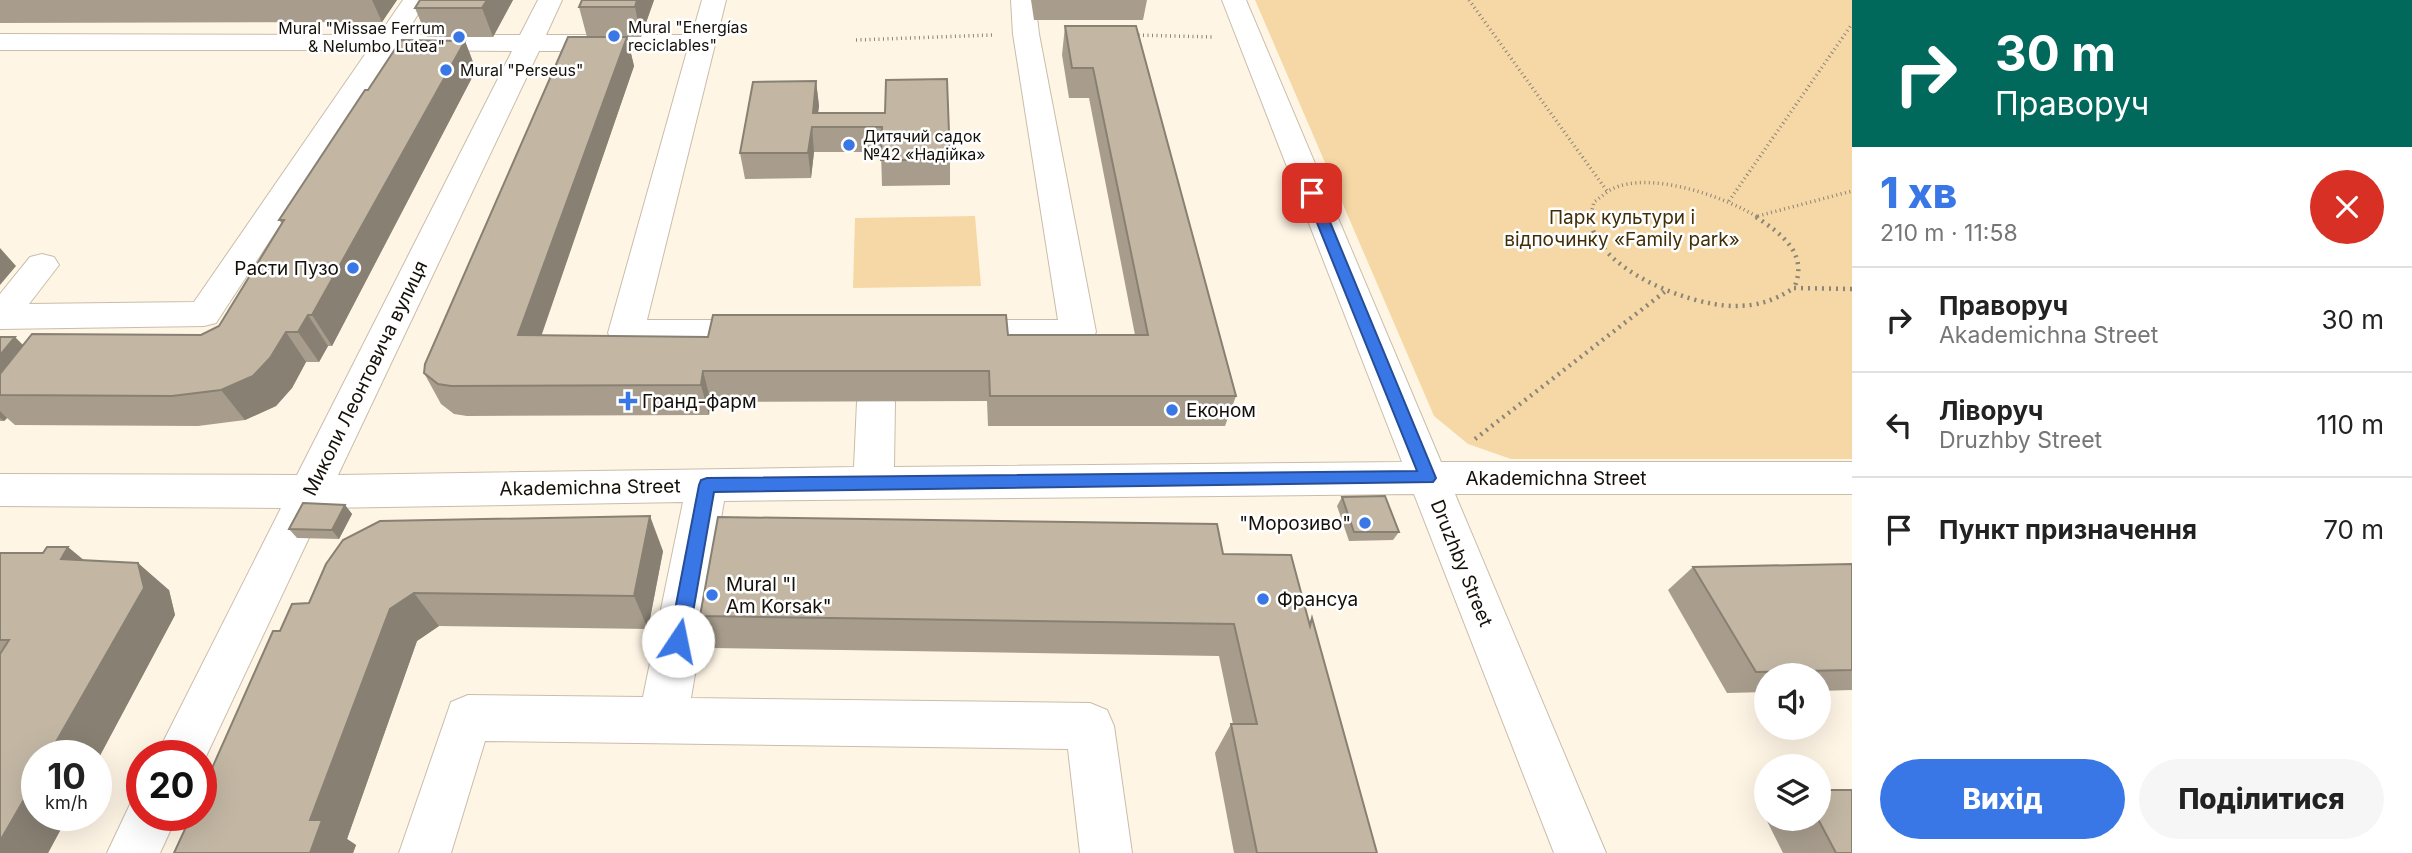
<!DOCTYPE html>
<html lang="uk">
<meta charset="utf-8">
<style>
body{margin:0;font-family:Inter,sans-serif;background:#f6f6f6;color:#222;height:100vh;display:flex;flex-direction:column;font-size:26px;white-space:nowrap}
*{box-sizing:border-box;margin:0}
p{font-size:23px;color:#767676}
.icon{flex:none;width:38px;height:38px;fill:none;stroke:currentColor;stroke-width:2;stroke-linecap:round;stroke-linejoin:round}
.map{position:relative;flex:1;overflow:hidden}
.side{display:flex;flex-direction:column;background:#fff;width:560px}
.side>*{flex:none}
.hud{background:#00695c;color:#fff;overflow:hidden}
.controls{position:absolute;left:1754px;top:663px;display:grid;gap:14px}
.controls a{display:grid;place-items:center;width:77px;height:77px;border-radius:50%;background:#fff;box-shadow:0 7px 28px #0002;font-size:35px}
.speed{position:absolute;left:21px;top:740px;display:flex;gap:14px;font-size:35px;font-weight:700;text-align:center}
.speed>*{display:grid;place-content:center;width:91px;height:91px;border-radius:50%;background:#fff;box-shadow:0 7px 28px #0002;line-height:1}
.speed small{font-size:18px;font-weight:400}
.speed .limit{border:10px solid #d22;background:#fff;color:#111}
.pin{position:absolute;display:grid;place-items:center;width:60px;height:60px;color:#fff;margin:-30px;border-radius:14px;box-shadow:0 4px 10px #0006}
.me{position:absolute;width:77px;margin:-38px;rotate:11deg;stroke-linejoin:round;filter:drop-shadow(0 0 5px #0008)}
.turn{display:flex;align-items:center;gap:24px;height:147px;padding:0 28px;font-size:32px}
.turn .icon{width:91px;height:91px;stroke-width:2.5}
.turn b{display:block;font-size:49px;line-height:60px}
.round{display:grid;place-items:center;flex:none;width:74px;height:74px;border-radius:37px;background:#f6f6f6}
.headline{display:flex;align-items:center;justify-content:space-between;height:119px;padding:0 28px}
h1{font-size:42px;font-weight:800;line-height:52px;color:#3a77e6}
.primary-button{display:flex;gap:14px;margin-top:auto;padding:14px 28px}
.primary-button a{flex:1;height:80px;border-radius:42px;background:#3a77e6;color:#fff;font-size:28px;font-weight:800;line-height:80px;text-align:center}
.primary-button a+a{background:#f6f6f6;color:#222}
ul{padding:0;list-style:none}
li{display:flex;align-items:center;gap:21px;height:105px;padding:0 28px;border-top:2px solid #e0e0e0}
li div{flex:1}
li b{display:block;font-size:26px}
li em{font-style:normal}
main{display:flex;flex:1;min-height:0}
.map>svg:first-child{display:block}
.green{fill:#f5d8a5}
.lines{fill:none;stroke-linecap:round;stroke-linejoin:round}
.minor-casing{stroke:#c9bdaa;stroke-width:2}
.path-far1{stroke:#8b8479;stroke-width:3.5;stroke-dasharray:1 3.5;stroke-linecap:butt}
.path{stroke:#8b8479;stroke-width:4.5;stroke-dasharray:2 5;stroke-linecap:butt}
.minor{fill:#fff;fill-rule:evenodd}
.wall{fill:#a89d8d}
.shaded-wall{fill:#888073}
.building{fill:#c3b7a4;stroke:#888073;stroke-width:2}
.route{fill:#3a77e6;stroke:#264d96;stroke-width:2}
.poi-dot{fill:#3a77e6;stroke:#fff;stroke-width:2.5}
.labels{text-anchor:middle;stroke-width:5;stroke-linejoin:round;paint-order:stroke}
.far-poi-label{font-size:16px;fill:#15110a;stroke:#fff;text-anchor:start}
.park-label{font-size:19px;fill:#412e07;stroke:#fff}
.poi-label{font-size:19px;fill:#15110a;stroke:#fff;text-anchor:start}
.street-label{font-size:19px;fill:#15110a;stroke:#fff}
</style>
<main>
<div class="map">
<svg width="1852" height="853" viewBox="0 0 1852 853">
<rect width="100%" height="100%" fill="#fff5e5"/>
<!-- green -->
<g class="green">
<path d="M1255,0H1852V459H1511L1468,444L1434,416Z"/>
<path d="M975,216L981,286L853,288L855,218Z"/>
</g>
<g class="lines">
<defs>
<g id="minor">
<path d="M403,0H427L405,35H520L538,0H562L546,35H692L702,0H726L647,320H762L775,324L780,333L775,342L762,346H626L613,342L608,333L687,51H539L338,475L854,467L857,402L863,392L876,388L889,392L895,402L894,467L1402,462L1222,0H1246L1441,462H1852V494H1455L1606,853H1554L1414,494L724,501L691,698L1090,703L1107,710L1114,726L1132,853H1080L1068,749L485,741L451,853H399L451,702L468,695L643,697L683,502L323,508L201,767V756H156L281,508L0,506V474L297,475L512,51L394,50L216,323L204,326L0,329V294L30,257L42,254L54,257L59,265L29,304L194,302L368,50H0V34L379,35Z"/>
<path d="M1011,0H1035L1039,34L1096,332L1091,341L1078,345L956,346L943,342L938,333L943,324L956,320H1058L1013,34Z"/>
<path d="M142,794V816H177L160,853H107L133,798Z"/>
</g>
</defs>
<!-- minor casing -->
<use href="#minor" class="minor-casing"/>
<!-- path-far1 -->
<g class="path-far1">
<path d="M1469,0L1607,191"/>
<path d="M1134,35L1213,37"/>
<path d="M856,40L992,35"/>
<path d="M1729,201L1852,24"/>
<path d="M1758,216L1852,191"/>
<path d="M1590,218L1594,202C1600,198 1606,192 1612,189C1650,170 1726,197 1759,218"/>
</g>
<!-- path -->
<g class="path">
<path d="M1590,217C1594,269 1688,305 1733,306C1759,306 1773,301 1794,288"/>
<path d="M1756,217C1782,234 1809,254 1794,288"/>
<path d="M1794,288L1852,289"/>
<path d="M1475,439L1667,290"/>
</g>
<!-- minor -->
<use href="#minor" class="minor"/>
</g>
<!-- wall -->
<g class="wall">
<path d="M0,0H397L382,22L0,23Z"/>
<path d="M420,0H513L493,37H427L415,8Z"/>
<path d="M582,0H654L641,37H587L579,7Z"/>
<path d="M1031,0H1147L1143,20H1034Z"/>
<path d="M1065,26H1136L1236,396L1225,426H988L987,401L711,402L709,415L467,416L454,414L441,404L424,373L627,37L634,66L541,335L708,337L1135,335L1089,98H1069L1062,55Z"/>
<path d="M465,41L476,70L332,346H328L319,362H306L292,388L276,406L245,420L198,426L15,425L7,418L4,421H0V337L23,345L201,335L219,326L282,224L279,220L368,90Z"/>
<path d="M816,81L819,106L818,113H885L950,160V185L882,186L881,152H814L811,178L745,179L740,153Z"/>
<path d="M1342,497L1399,532L1393,540L1349,541L1337,506Z"/>
<path d="M345,505L352,514L339,539L297,538L289,529Z"/>
<path d="M663,551L648,629L439,626L417,641L347,839L356,845L353,853H174L280,631L309,603Z"/>
<path d="M0,553L84,560L169,590L175,615L96,763V756L37,816H68L48,853H0Z"/>
<path d="M1223,554L1309,622L1312,618L1377,853H1234L1215,753L1231,724H1233L1219,656L711,648L700,616Z"/>
<path d="M1852,564V690L1818,691V676H1766V692L1727,693L1668,590L1693,567Z"/>
<path d="M1766,809V819L1762,811Z"/>
<path d="M1766,819H1818L1852,853H1783Z"/>
</g>
<!-- shaded-wall -->
<g class="shaded-wall">
<path d="M372,0H397L382,22Z"/>
<path d="M487,0H513L493,37L482,8Z"/>
<path d="M637,0H654L641,37L635,7Z"/>
<path d="M627,37L634,66L531,366L518,335Z"/>
<path d="M465,41L476,70L332,346L312,315Z"/>
<path d="M816,81L819,106L816,127L813,113Z"/>
<path d="M812,127L814,152L811,178L808,153Z"/>
<path d="M0,248L16,266L0,285Z"/>
<path d="M308,315L328,346L319,362L298,332Z"/>
<path d="M286,332L306,362L292,388L276,406L245,420L221,390Z"/>
<path d="M15,337L45,367L0,395V355Z"/>
<path d="M703,371L711,402L709,415L701,385Z"/>
<path d="M0,411L7,418L4,421L0,418Z"/>
<path d="M345,505L352,514L339,539L332,530Z"/>
<path d="M650,516L663,551L648,629L634,596Z"/>
<path d="M68,547L102,575L61,559Z"/>
<path d="M138,563L169,590L175,615L96,763V756H48Z"/>
<path d="M414,593L439,626L417,641L347,839L356,845L353,853H310V820L390,609Z"/>
<path d="M37,777V816H68L48,853H0V841Z"/>
</g>
<!-- building -->
<g class="building">
<path d="M420,0H487L482,8H415Z"/>
<path d="M582,0H637L635,7H579Z"/>
<path d="M1065,26H1136L1236,396H990L989,371H703L701,385L451,386L438,384L424,373L425,364L568,37H627L518,335L708,337L713,315H1006L1008,335H1148L1093,68H1072Z"/>
<path d="M401,40L465,41L312,315H308L298,332H286L270,358L253,376L221,390L172,396L0,395V374L32,334L201,335L219,326L284,220H279L365,90H368Z"/>
<path d="M947,79L950,160H881L882,127H812L808,153H740L753,82L816,81L813,113H885L886,80Z"/>
<path d="M0,337H15L0,355Z"/>
<path d="M1385,496L1399,532H1354L1342,497Z"/>
<path d="M303,503L345,505L332,530L289,529Z"/>
<path d="M650,516L634,596L414,593L390,609L310,820H322L310,853H174L191,816H201V793L273,631H280L292,604L309,603L326,564L343,540L380,521Z"/>
<path d="M718,517L1217,524L1223,554L1291,555L1310,626L1312,618L1377,853H1257L1231,724H1257L1234,624L700,616Z"/>
<path d="M47,547H68L61,559L138,563L144,588L48,756H37V777L0,841V654L9,640H0V553H43Z"/>
<path d="M1852,564V670L1756,672L1693,567Z"/>
<path d="M1818,790H1852V853H1836L1818,819Z"/>
</g>
<!-- route -->
<path class="route" d="M1312,189L1318,193L1436,478L1433,482L714,492L688,641L685,647L678,649L671,647L669,641L699,485L701,480L707,478L1417,471L1305,193Z"/>
<!-- markers -->
<g class="poi-dot">
<circle cx="614" cy="36" r="7"/>
<circle cx="459" cy="37" r="7"/>
<circle cx="446" cy="70" r="7"/>
<circle cx="849" cy="145" r="7"/>
<circle cx="353" cy="268" r="7"/>
<path d="M624.5 390.5h7v7h7v7h-7v7h-7v-7h-7v-7h7z"/>
<circle cx="1172" cy="410" r="7"/>
<circle cx="1365" cy="523" r="7"/>
<circle cx="712" cy="595" r="7"/>
<circle cx="1263" cy="599" r="7"/>
</g>
<g class="labels">
<!-- far-poi labels -->
<g class="far-poi-label">
<text x="628" y="33">Mural "Energías<tspan x="628" dy="18">reciclables"</tspan></text>
<text x="445" y="34" text-anchor="end">Mural "Missae Ferrum<tspan x="445" dy="18">&amp; Nelumbo Lutea"</tspan></text>
<text x="460" y="76">Mural "Perseus"</text>
<text x="863" y="142">Дитячий садок<tspan x="863" dy="18">№42 «Надійка»</tspan></text>
</g>
<!-- park labels -->
<g class="park-label">
<text x="1622" y="224">Парк культури і<tspan x="1622" dy="22">відпочинку «Family park»</tspan></text>
</g>
<!-- poi labels -->
<g class="poi-label">
<text x="339" y="275" text-anchor="end">Расти Пузо</text>
<text x="642" y="408">Гранд-фарм</text>
<text x="1186" y="417">Економ</text>
<text x="1351" y="530" text-anchor="end">"Морозиво"</text>
<text x="726" y="591">Mural "I<tspan x="726" dy="22">Am Korsak"</tspan></text>
<text x="1277" y="606">Франсуа</text>
</g>
<!-- street labels -->
<g class="street-label">
<text transform="translate(365 378) rotate(-64)" y="7">Миколи Леонтовича вулиця</text>
<text x="1556" y="485">Akademichna Street</text>
<text transform="translate(590 487) rotate(-1)" y="7">Akademichna Street</text>
<text transform="translate(1462 563) rotate(68)" y="7">Druzhby Street</text>
</g>
</g>
</svg>
<div class="controls">
<a><svg class="icon" aria-label="sound" viewBox="0 0 24 24"><path d="M4 9h4l5-4v14l-5-4H4zM17 9q2 3 0 6"/></svg></a>
<a><svg class="icon" aria-label="layers" viewBox="0 0 24 24"><path d="M12 4l9 5-9 5-9-5zM3 14l9 5 9-5"/></svg></a>
</div>
<div class="speed"><div>10<small>km/h</small></div><div class="limit">20</div></div>
<div class="pin" style="left:1312px;top:193px;background:#d93025"><svg class="icon" aria-label="arrive" viewBox="0 0 24 24"><path d="M6 21V4h12l-3 4 3 4H6"/></svg></div>
<svg class="me" style="left:678px;top:641px" viewBox="-20 -20 40 40"><circle r="19" fill="#fff"/><path d="M0-13L10 11 0 6-10 11z" fill="#3a77e6"/></svg>
</div>
<section class="side">
<div class="hud">
<div class="turn"><svg class="icon" aria-label="right" viewBox="0 0 24 24"><path d="M7 20v-9h11M14 6l5 5-5 5"/></svg><div><b>30 m</b>Праворуч</div></div>
</div>
<div class="headline"><div><h1>1 хв</h1><p>210 m · 11:58</p></div><a class="round" style="background:#d93025;color:#fff"><svg class="icon" aria-label="close" viewBox="0 0 24 24"><path d="M6 6l12 12M18 6L6 18"/></svg></a></div>
<ul>
<li><svg class="icon" aria-label="right" viewBox="0 0 24 24"><path d="M7 20v-9h11M14 6l5 5-5 5"/></svg><div><b>Праворуч</b><p>Akademichna Street</p></div><em>30 m</em></li>
<li><svg class="icon" aria-label="left" viewBox="0 0 24 24"><path d="M17 20v-9H6M10 6l-5 5 5 5"/></svg><div><b>Ліворуч</b><p>Druzhby Street</p></div><em>110 m</em></li>
<li><svg class="icon" aria-label="arrive" viewBox="0 0 24 24"><path d="M6 21V4h12l-3 4 3 4H6"/></svg><div><b>Пункт призначення</b></div><em>70 m</em></li>
</ul>
<div class="primary-button"><a>Вихід</a><a>Поділитися</a></div>
</section>
</main>
